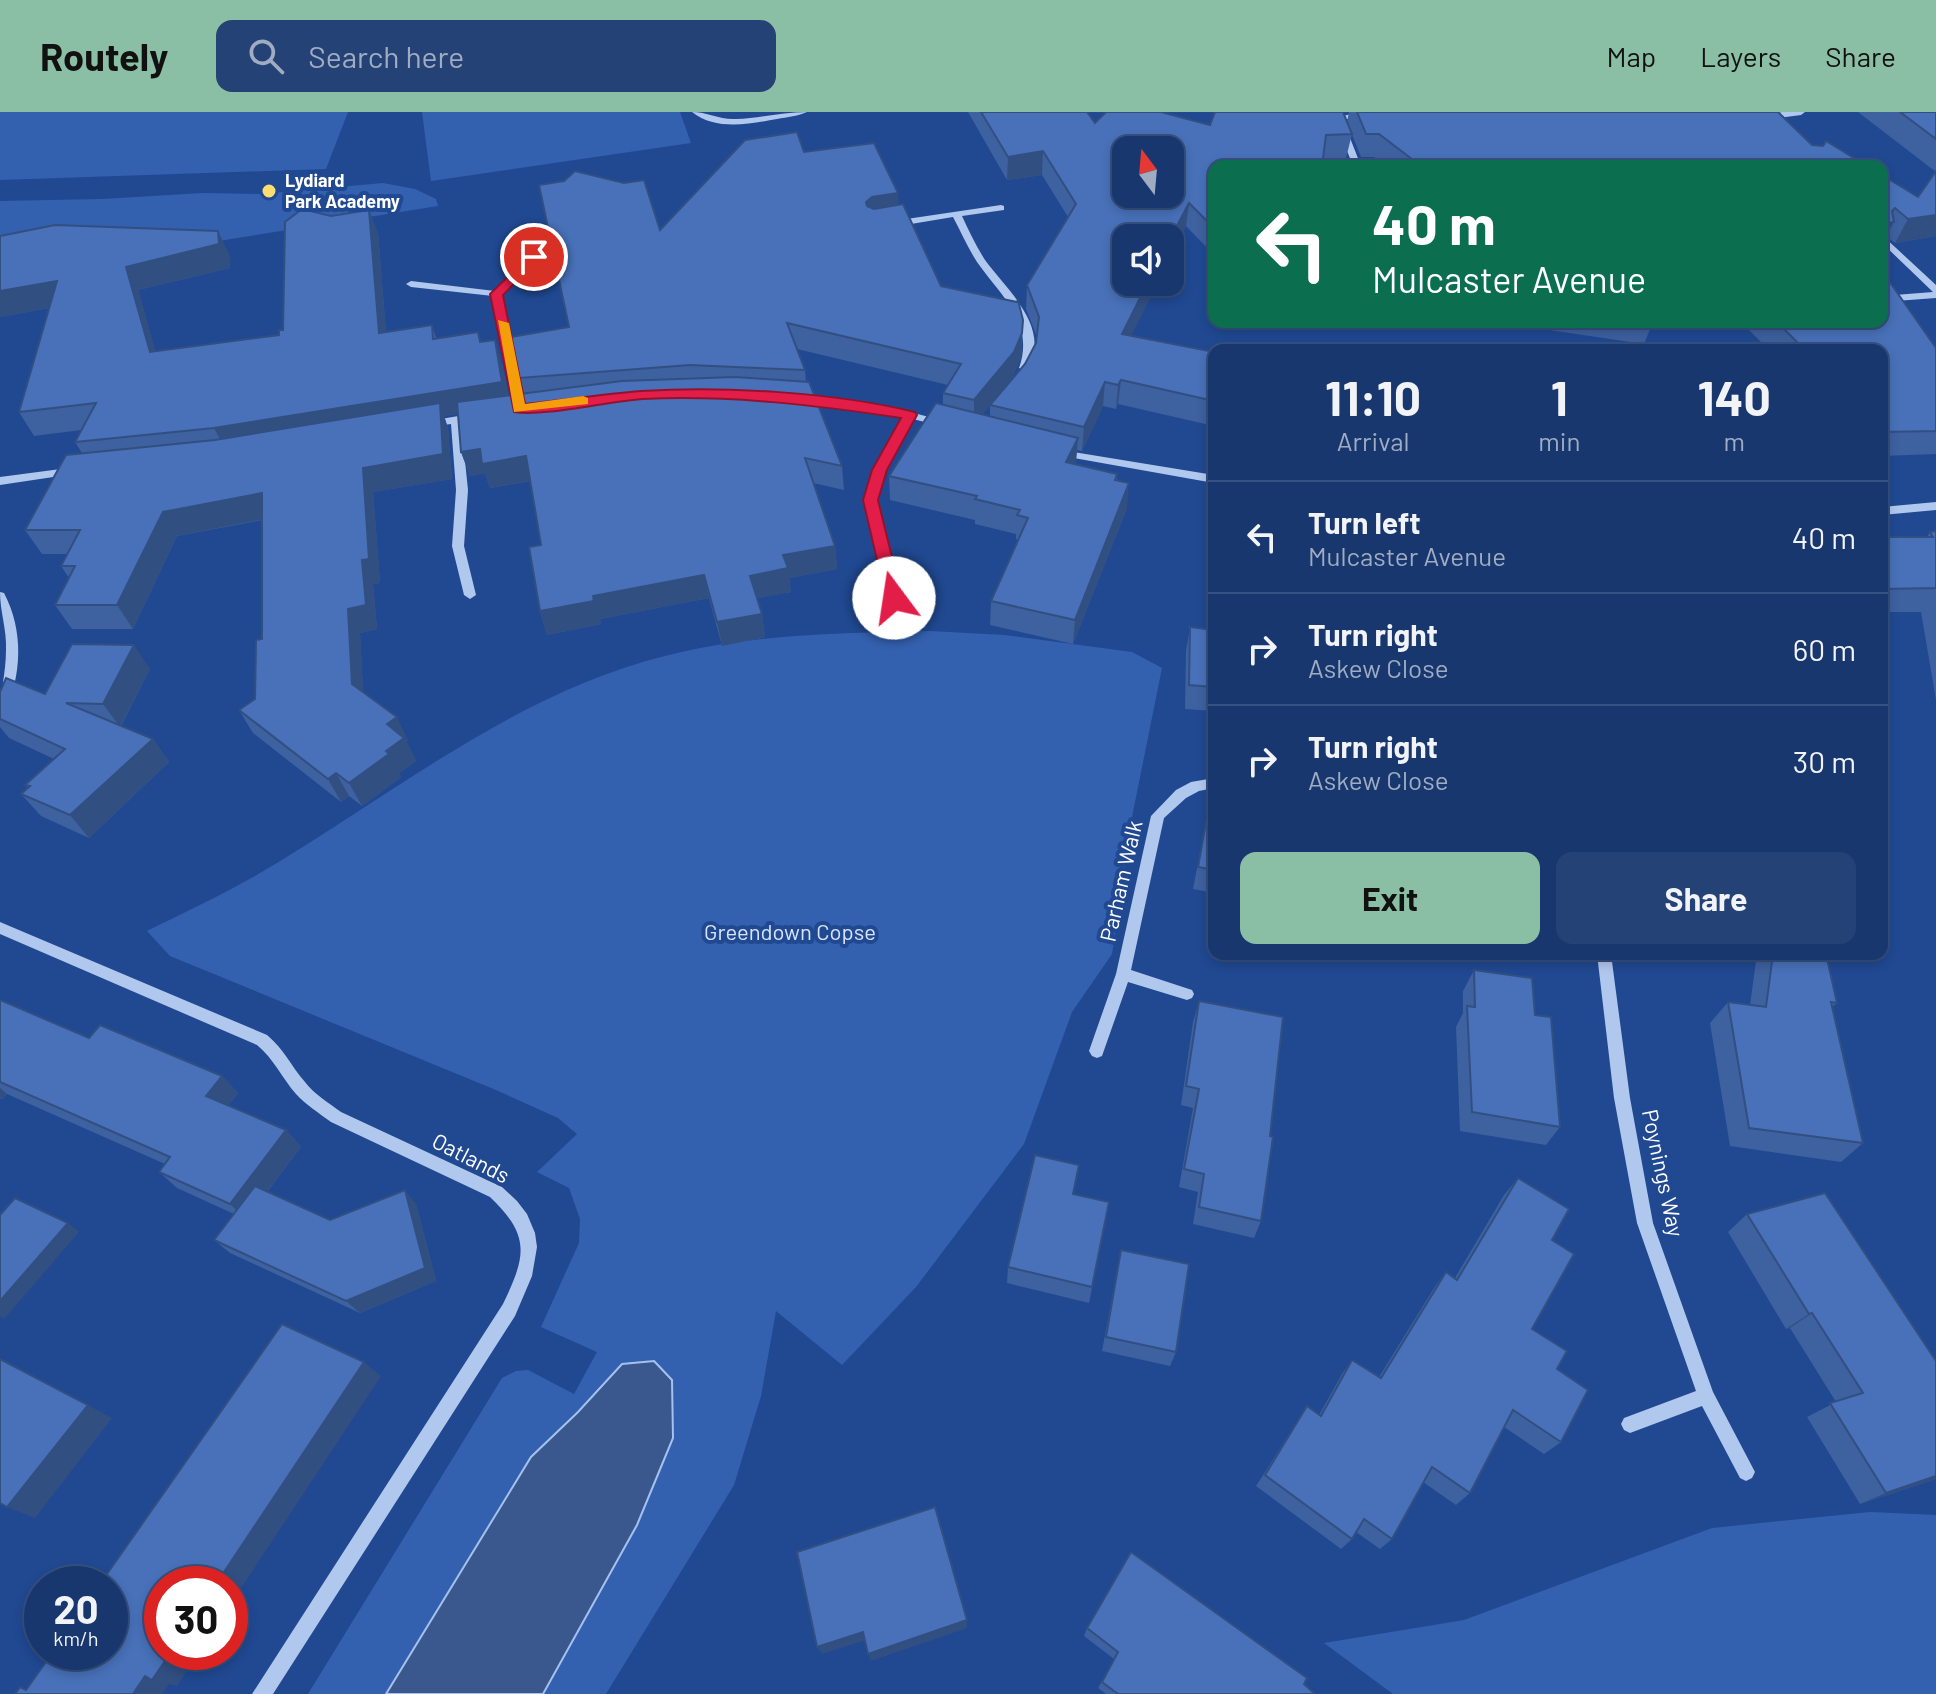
<!DOCTYPE html>
<style>
body{margin:0;font-family:Barlow,sans-serif;background:#254276;color:#f1f3f6;height:100vh;display:flex;flex-direction:column;font-size:30px;white-space:nowrap}
*{box-sizing:border-box;margin:0}
p{font-size:26px;color:#9facc2}
.icon{flex:none;width:44px;height:44px;fill:none;stroke:currentColor;stroke-width:2;stroke-linecap:round;stroke-linejoin:round}
.map{position:relative;flex:1;overflow:hidden}
.panel{position:absolute;left:1208px;top:232px;width:680px;height:616px;display:flex;flex-direction:column;background:#18376e;border-radius:16px;box-shadow:0 4px 12px #0003,0 0 0 2px #365181}
.panel>*{flex:none}
.top-card{position:absolute;left:1208px;top:48px;width:680px;height:168px;border-radius:16px;box-shadow:0 4px 12px #0003,0 0 0 2px #365181;background:#0b6e4f;color:#fff;overflow:hidden}
.needle{width:52px;rotate:344deg}
.fabs{position:absolute;left:1112px;top:24px;display:grid;gap:16px}
.fabs a{display:grid;place-items:center;width:72px;height:72px;border-radius:16px;background:#18376e;box-shadow:0 4px 12px #0003,0 0 0 2px #365181;font-size:40px}
.speed{position:absolute;left:24px;top:1454px;display:flex;gap:16px;font-size:40px;font-weight:700;text-align:center}
.speed>*{display:grid;place-content:center;width:104px;height:104px;border-radius:50%;background:#18376e;box-shadow:0 4px 12px #0003,0 0 0 2px #365181;line-height:1}
.speed small{font-size:20px;font-weight:400}
.speed .limit{border:12px solid #d22;background:#fff;color:#111}
.pin{position:absolute;display:grid;place-items:center;width:68px;height:68px;color:#fff;margin:-34px;border:4px solid #fff;border-radius:50%;box-shadow:0 2px 8px #0007}
.me{position:absolute;width:88px;margin:-44px;rotate:346deg;stroke-linejoin:round;filter:drop-shadow(0 0 6px #0008)}
.turn{display:flex;align-items:center;gap:28px;height:168px;padding:0 32px;font-size:36px}
.turn .icon{width:104px;height:104px;stroke-width:2.5}
.turn b{display:block;font-size:56px;line-height:68px}
.eta{display:flex;justify-content:space-evenly;align-items:center;height:136px;text-align:center}
.eta b{font-size:48px;font-weight:700;line-height:56px}
.button{display:flex;gap:16px;margin-top:auto;padding:16px 32px}
.button a{flex:1;height:92px;border-radius:16px;background:#8abfa5;color:#111;font-size:32px;font-weight:700;line-height:92px;text-align:center}
.button a+a{background:#254276;color:#f1f3f6}
ul{padding:0;list-style:none}
li{display:flex;align-items:center;gap:24px;height:112px;padding:0 32px;border-top:2px solid #365181}
li div{flex:1}
li b{display:block;font-size:30px}
li em{font-style:normal}
header{display:flex;align-items:center;gap:48px;box-sizing:border-box;height:112px;padding:0 40px;background:#8abfa5;color:#111}
header strong{font-size:38px}
nav{display:flex;gap:44px;margin-inline-start:auto;font-size:28px}
.search{width:560px;height:72px;background:#254276;display:flex;align-items:center;gap:20px;box-sizing:border-box;padding:0 28px;border-radius:16px;color:#9facc2;font-size:30px}
.map>svg:first-child{display:block}
.green{fill:#3361b0}
.water{fill:#3b588e;stroke:#a5c1ef;stroke-width:2}
.lines{fill:none;stroke-linecap:round;stroke-linejoin:round}
.minor{fill:#b1c8ee;fill-rule:evenodd}
.wall{fill:#3e619f}
.shaded-wall{fill:#324f82}
.building{fill:#4871b9;stroke:#324f82;stroke-width:2;fill-rule:evenodd}
.route{fill:#e11d48;stroke:#92132f;stroke-width:2}
.slow{fill:#f59e0b}
.poi-dot{fill:#fbde72;stroke:#204992;stroke-width:3}
.labels{text-anchor:middle;stroke-width:8;stroke-linejoin:round;paint-order:stroke}
.far-poi-label{font-size:18px;font-weight:bold;fill:#fff;stroke:#204992;text-anchor:start}
.street-label{font-size:22px;fill:#fff;stroke:#204992}
.park-label{font-size:22px;fill:#d7e4fa;stroke:#204992}
</style>
<header>
<strong>Routely</strong>
<div class="search"><svg class="icon" aria-label="search" viewBox="0 0 24 24"><circle cx="10" cy="10" r="6"/><path d="M15 15l6 6"/></svg>Search here</div>
<nav><a>Map</a><a>Layers</a><a>Share</a></nav>
</header>
<div class="map">
<svg width="1936" height="1582" viewBox="0 0 1936 1582">
<rect width="100%" height="100%" fill="#204992"/>
<!-- green -->
<g class="green">
<path d="M0,0H348L326,57L0,68Z"/>
<path d="M422,0H680L691,31L431,69Z"/>
<path d="M383,71L415,77L436,87L438,94L156,139L0,135V89L102,87L203,81L262,82Z"/>
<path d="M930,519L1004,523L1132,540L1162,556L1133,700L1112,842L1072,900L1024,1032L916,1175L842,1253L776,1199L761,1284L734,1373L606,1582H308L502,1266L516,1259L528,1258L574,1282L597,1240L541,1215L579,1131L580,1107L569,1076L537,1060L577,1022L558,1006L496,978L170,844L147,819C183,801 220,784 255,764C389,686 512,582 665,544C751,522 841,521 930,519Z"/>
<path d="M1870,1400L1936,1403V1582H1393L1324,1531L1464,1508L1712,1416Z"/>
</g>
<!-- water -->
<path class="water" d="M654,1249L672,1268L673,1326L637,1413L543,1582H386L531,1345L578,1300L622,1252Z"/>
<g class="lines">
<!-- minor -->
<g class="minor">
<path d="M692,0C707,0 720,8 736,7C760,6 783,0 807,0C799,4 787,5 777,7C749,12 716,19 692,0Z"/>
<path d="M1360,0H1380L1343,8L1361,54H1353L1334,6Z"/>
<path d="M1782,0H1805L1801,3L1763,8L1759,5Z"/>
<path d="M1001,93L1004,94V98L962,104C969,119 976,134 985,148C1004,174 1043,208 1033,244C1031,252 1030,256 1024,259L1019,256C1035,211 1001,184 977,150C968,136 961,120 953,105L893,115L888,112L893,109Z"/>
<path d="M1882,123L1936,173V186L1882,190V184L1933,180L1882,131Z"/>
<path d="M531,143L539,145L502,183L524,297L519,300L514,297L493,184L411,175L406,172L411,169L495,179Z"/>
<path d="M799,284L910,300L948,310L949,312L944,315L913,307L885,358L877,388L900,486L898,489H890L888,486L865,388L875,358L903,305L795,289V285Z"/>
<path d="M476,301L480,302V306L461,310L468,378L464,434L476,483L470,487L464,483L452,434L456,378L451,312L429,315L424,312L429,309Z"/>
<path d="M1061,338L1214,363V371L1057,343L1056,341Z"/>
<path d="M76,355L81,359L80,361L0,373V365Z"/>
<path d="M1936,390V398L1882,403V395Z"/>
<path d="M0,480L4,481C24,519 22,564 4,602L0,604C0,580 6,561 6,538C7,518 0,500 0,480Z"/>
<path d="M1214,666V676L1199,679L1186,686L1164,706L1131,858L1192,878L1194,882L1192,886L1187,888L1128,870L1102,944L1097,946L1092,944L1089,939L1116,862L1151,704L1176,678L1191,670Z"/>
<path d="M0,810L267,923C284,937 291,954 305,970C315,983 329,991 341,1000L502,1075L517,1089L527,1102L535,1121L537,1135L532,1164L515,1204L273,1582H252L503,1192C526,1144 531,1124 490,1085L331,1010C319,1001 306,993 296,982C282,966 274,947 257,933L0,822Z"/>
<path d="M1597,842H1611L1630,986L1653,1111L1713,1280L1755,1360L1752,1366L1746,1369L1740,1366L1702,1294L1630,1321L1624,1318L1621,1312L1624,1306L1696,1279L1637,1111L1614,986Z"/>
</g>
</g>
<!-- wall -->
<g class="wall">
<path d="M968,0H1087L1095,11L1210,13L1352,22L1346,46L1214,54V143L1186,114L1170,145V126L1126,170H1158L1131,223L1214,240V314L1118,292L1116,297L1103,294L1082,339L1077,338L1075,353L1117,362V368L1127,396L1073,532L990,513L991,489L1018,428L1016,427V422L975,412V408L890,388L889,364L943,293V281L948,273L797,237L805,258L806,270L842,354L844,378L813,371L835,434L837,457L789,466L791,480L757,486L762,502L765,525L722,534L709,486L600,507L601,512L547,523L540,499L541,433L530,369L490,376L485,361L470,364L461,340L458,302L444,304L448,316L452,367L373,380L380,471L373,472L377,517L360,521L363,580L408,628L406,629L416,649L399,661L401,665L362,694L349,684L341,690L253,621L239,598L255,587L262,527V408L177,424L133,517H72L55,493L69,466L61,454L68,442H42L25,418L82,341L75,330L81,318L34,324L19,300L49,196L0,205L229,142L230,156L138,178L155,239L279,223L378,121L386,220L432,213L436,226L478,220L481,230L502,252L508,283L524,281L519,266L569,215L660,118L804,40L898,93L941,174L1023,208L1021,245L1013,264L982,303L990,304V293L1025,252L1036,231L1037,225L1026,197L1027,173L1068,105L1042,63L1007,68Z"/>
<path d="M1349,0H1778L1812,33L1867,54H1385L1374,45H1361L1347,10Z"/>
<path d="M1858,0H1936V124L1895,131L1886,124L1883,129L1885,132L1882,137V63L1918,85L1936,60Z"/>
<path d="M1521,210H1653L1644,232L1523,214Z"/>
<path d="M1741,210H1882L1936,236V342L1882,344V238H1769Z"/>
<path d="M1936,419V588L1921,500H1882V425H1927L1930,420Z"/>
<path d="M1190,515L1214,518V599L1185,597L1186,539Z"/>
<path d="M150,557L121,614L153,627L169,650L89,726L41,704L21,682L28,676L25,673L54,647L9,626L0,615V580L45,582Z"/>
<path d="M1206,710L1214,711V781L1193,777Z"/>
<path d="M1757,842H1826L1837,891L1832,895L1863,1031L1841,1050L1730,1034L1710,911L1728,890L1750,893Z"/>
<path d="M1474,858L1535,903L1560,1015L1546,1033L1460,1019L1456,915L1463,901V879Z"/>
<path d="M0,888L89,926L222,964L238,981L228,994L286,1018L301,1035L267,1080L330,1108L416,1092L436,1169L360,1201L230,1141L214,1128L234,1102L177,1076L159,1060L165,1052L7,982L2,987L0,986Z"/>
<path d="M1199,889L1261,1109L1254,1126L1193,1112L1198,1080L1179,1075L1193,996L1181,993L1193,910Z"/>
<path d="M1518,1066L1552,1128L1532,1217L1557,1257L1561,1330L1544,1342L1504,1315L1470,1381L1456,1393L1423,1370L1392,1427L1380,1437L1356,1420L1352,1427L1341,1437L1256,1374L1307,1294L1319,1303L1342,1262L1352,1248L1379,1265L1434,1176L1446,1160L1455,1166L1504,1083Z"/>
<path d="M1074,1082L1109,1090L1089,1191L1007,1171L1008,1155Z"/>
<path d="M1747,1102L1936,1249V1367L1860,1392L1807,1305L1836,1290L1790,1216L1786,1217L1728,1120Z"/>
<path d="M1121,1138L1176,1240L1170,1254L1102,1239Z"/>
<path d="M1087,1516L1304,1572L1315,1582H1106L1098,1576L1114,1547L1084,1524Z"/>
</g>
<!-- shaded-wall -->
<g class="shaded-wall">
<path d="M1043,39L1042,63L1007,68L1008,45Z"/>
<path d="M898,81L899,105L867,114L866,90L872,85Z"/>
<path d="M1189,91L1186,114L1170,145V127Z"/>
<path d="M1895,96L1887,111L1894,110L1882,131V112Z"/>
<path d="M369,98L378,121L388,245L379,221Z"/>
<path d="M1936,103V124L1895,131L1908,107Z"/>
<path d="M218,119L229,142L230,156L138,178L162,263L150,240L126,155Z"/>
<path d="M57,169L70,192L0,205V179Z"/>
<path d="M1148,170H1158L1120,246L1122,222Z"/>
<path d="M1023,208L1021,245L1013,264L974,313V288Z"/>
<path d="M495,228L502,252L510,294L444,304L448,316L452,367L373,380L380,471L373,472L377,517L360,521L364,595L352,572L348,497L362,448L227,340L214,316Z"/>
<path d="M1121,268L1118,292L1116,297L1118,273Z"/>
<path d="M1105,270L1103,294L1082,339L1084,315Z"/>
<path d="M1078,326L1076,351L1064,375L1066,350Z"/>
<path d="M480,337L526,344L534,368L490,376L485,361L470,364L461,340Z"/>
<path d="M1129,371L1127,396L1073,532L1075,508Z"/>
<path d="M262,381L274,405L177,424L133,517L117,493L163,400Z"/>
<path d="M835,434L837,457L789,466L791,480L754,487L750,464L783,443Z"/>
<path d="M704,463L709,486L600,507L601,512L547,523L540,499L593,484Z"/>
<path d="M762,502L765,525L722,534L717,510Z"/>
<path d="M134,533L150,557L120,615L103,592Z"/>
<path d="M397,605L408,628L406,629L416,649L399,661L401,665L362,694L349,671L386,639L387,612Z"/>
<path d="M153,627L169,650L89,726L70,703Z"/>
<path d="M336,661L349,684L341,690L328,667Z"/>
<path d="M222,964L238,981L223,1001L206,984Z"/>
<path d="M0,976L7,982L2,987L0,985Z"/>
<path d="M286,1018L301,1035L246,1107L230,1092Z"/>
<path d="M405,1078L416,1092L436,1169L360,1201L346,1189Z"/>
<path d="M68,1111L79,1120L4,1207L0,1205V1189Z"/>
<path d="M1812,1201L1790,1216L1786,1217L1809,1202Z"/>
<path d="M364,1250L381,1264L230,1493V1472H216Z"/>
<path d="M88,1293L112,1306L35,1406L7,1395Z"/>
<path d="M1936,1364V1367L1860,1392L1886,1381Z"/>
<path d="M967,1508V1516L871,1549L868,1542Z"/>
<path d="M863,1520L866,1528L822,1542L817,1535Z"/>
<path d="M171,1540H199L177,1574L169,1572L162,1582H133L145,1564Z"/>
</g>
<!-- building -->
<g class="building">
<path d="M981,0H1087L1095,11L1106,0H1161L1210,13L1215,0H1343L1352,22L1326,23L1322,54H1214V116L1189,91L1170,127V126H1126V170H1148L1122,222L1214,240V289L1121,268L1118,273L1105,270L1084,315L990,293L1025,252L1036,231L1039,205L1027,173L1076,92L1043,39L1008,45ZM1126,38H1170V82H1126Z"/>
<path d="M1357,0H1778L1812,33L1823,34L1826,29L1867,54H1421L1379,22H1366Z"/>
<path d="M1900,0H1936V27Z"/>
<path d="M797,20L804,40L874,31L898,81L872,85L866,90L867,94L874,97L903,92L941,174L1017,190L1018,188L1023,208L1022,221L1014,240L974,288L943,281L961,252L787,211L805,258L690,253L519,266L511,225L569,215L539,73L564,69L575,59L624,71L644,68L660,118L745,28Z"/>
<path d="M1936,59V103L1908,107L1895,96L1892,99L1894,110L1882,112V63L1918,85Z"/>
<path d="M302,97L331,104L369,98L379,221L432,213L433,227L478,220L480,230L495,228L502,270L214,316L75,330L96,291L19,300L57,169L0,179V124L55,113L218,119L219,132L126,155L150,240L279,223V218H283L285,110Z"/>
<path d="M1882,159L1936,236V319L1882,320V238H1805L1777,210H1882Z"/>
<path d="M735,265L809,270L842,354L805,346L835,434L783,443L788,456L750,464L762,502L717,510L704,463L593,484L594,489L540,499L529,435L541,433L526,344L482,352L480,337L461,340L457,290L622,269Z"/>
<path d="M440,291L443,342L363,356L369,447L362,448L366,493L348,497L352,572L397,605L387,612L404,626L386,639L389,642L349,671L336,661L328,667L239,598L255,587L256,528L262,527V381L163,400L117,493H55L75,454H61L80,418H25L66,343L215,328Z"/>
<path d="M936,291L1078,326L1066,350L1117,362L1115,368L1129,371L1075,508L991,489L1028,406L1017,403L1020,398L975,387L977,384L889,364Z"/>
<path d="M1936,419V476L1882,477V425H1933L1930,420Z"/>
<path d="M1190,515L1214,518V575L1189,573Z"/>
<path d="M72,532L134,533L103,592L66,591L153,627L70,703L21,682L30,674L25,673L65,637L0,607V580L6,566L45,582Z"/>
<path d="M1206,710L1214,711V758L1198,755Z"/>
<path d="M1773,842H1826L1837,891L1831,890L1863,1031L1749,1016L1728,890L1766,895Z"/>
<path d="M1474,858L1532,866L1535,903L1551,905L1560,1015L1472,1000L1467,894L1475,895Z"/>
<path d="M0,888L89,926L100,913L222,964L206,984L286,1018L230,1092L159,1060L170,1045L0,970Z"/>
<path d="M1199,889L1283,905L1270,1024L1273,1025L1261,1109L1199,1095L1204,1062L1184,1057L1199,977L1186,974Z"/>
<path d="M1035,1043L1079,1053L1073,1082L1109,1090L1092,1175L1008,1155Z"/>
<path d="M1518,1066L1569,1097L1552,1128L1574,1142L1532,1217L1567,1239L1557,1257L1588,1278L1561,1330L1513,1298L1470,1381L1432,1355L1392,1427L1364,1407L1352,1427L1265,1363L1307,1294L1321,1304L1352,1248L1381,1266L1446,1160L1457,1168Z"/>
<path d="M255,1074L330,1108L405,1078L425,1156L346,1189L214,1128Z"/>
<path d="M1825,1081L1936,1249V1364L1886,1381L1830,1291L1863,1281L1812,1201L1809,1202L1747,1102Z"/>
<path d="M15,1086L68,1111L0,1189V1103Z"/>
<path d="M1121,1138L1189,1152L1176,1240L1106,1225Z"/>
<path d="M282,1212L364,1250L216,1472H162V1540H171L152,1568L145,1564L133,1582H15L20,1575L26,1578L53,1540H110V1472H100Z"/>
<path d="M0,1247L88,1293L7,1395L0,1391Z"/>
<path d="M935,1395L967,1508L868,1542L863,1520L817,1535L797,1440Z"/>
<path d="M1131,1440L1307,1566L1304,1572L1315,1582H1118L1102,1570L1118,1540L1087,1516Z"/>
</g>
<!-- route -->
<path class="route" d="M530,143L540,145L503,183L525,292C564,288 602,282 641,279C725,274 833,280 915,300L917,303L887,358L878,388L902,486L900,490H889L886,486L863,388L872,358L901,306C816,293 730,283 643,287C609,289 544,305 514,300L490,182Z"/>
<!-- slow -->
<path class="slow" d="M498,208L509,211L525,292L583,284L588,286V292L514,300Z"/>
<!-- markers -->
<circle class="poi-dot" cx="269" cy="79" r="8"/>
<g class="labels">
<!-- far-poi labels -->
<g class="far-poi-label">
<text x="285" y="75">Lydiard<tspan x="285" dy="21">Park Academy</tspan></text>
</g>
<!-- street labels -->
<g class="street-label">
<text transform="translate(1121 769) rotate(-77)" y="8">Parham Walk</text>
<text transform="translate(471 1046) rotate(27)" y="8">Oatlands</text>
<text transform="translate(1663 1061) rotate(78)" y="8">Poynings Way</text>
</g>
<!-- park labels -->
<g class="park-label">
<text x="790" y="828">Greendown Copse</text>
</g>
</g>
</svg>
<div class="fabs">
<a><svg class="needle" viewBox="-14 -14 28 28"><path d="M0-13l5 13h-10z" fill="#e53935"/><path d="M0 13l5-13h-10z" fill="#9facc2"/></svg></a>
<a><svg class="icon" aria-label="sound" viewBox="0 0 24 24"><path d="M4 9h4l5-4v14l-5-4H4zM17 9q2 3 0 6"/></svg></a>
</div>
<div class="speed"><div>20<small>km/h</small></div><div class="limit">30</div></div>
<div class="pin" style="left:534px;top:145px;background:#d93025"><svg class="icon" aria-label="arrive" viewBox="0 0 24 24"><path d="M6 21V4h12l-3 4 3 4H6"/></svg></div>
<svg class="me" style="left:894px;top:486px" viewBox="-20 -20 40 40"><circle r="19" fill="#fff"/><path d="M0-13L10 11 0 6-10 11z" fill="#e11d48"/></svg>
<div class="top-card">
<div class="turn"><svg class="icon" aria-label="left" viewBox="0 0 24 24"><path d="M17 20v-9H6M10 6l-5 5 5 5"/></svg><div><b>40 m</b>Mulcaster Avenue</div></div>
</div>
<section class="panel">
<div class="eta">
<div><b>11:10</b><p>Arrival</p></div>
<div><b>1</b><p>min</p></div>
<div><b>140</b><p>m</p></div>
</div>
<ul>
<li><svg class="icon" aria-label="left" viewBox="0 0 24 24"><path d="M17 20v-9H6M10 6l-5 5 5 5"/></svg><div><b>Turn left</b><p>Mulcaster Avenue</p></div><em>40 m</em></li>
<li><svg class="icon" aria-label="right" viewBox="0 0 24 24"><path d="M7 20v-9h11M14 6l5 5-5 5"/></svg><div><b>Turn right</b><p>Askew Close</p></div><em>60 m</em></li>
<li><svg class="icon" aria-label="right" viewBox="0 0 24 24"><path d="M7 20v-9h11M14 6l5 5-5 5"/></svg><div><b>Turn right</b><p>Askew Close</p></div><em>30 m</em></li>
</ul>
<div class="button"><a>Exit</a><a>Share</a></div>
</section>
</div>
